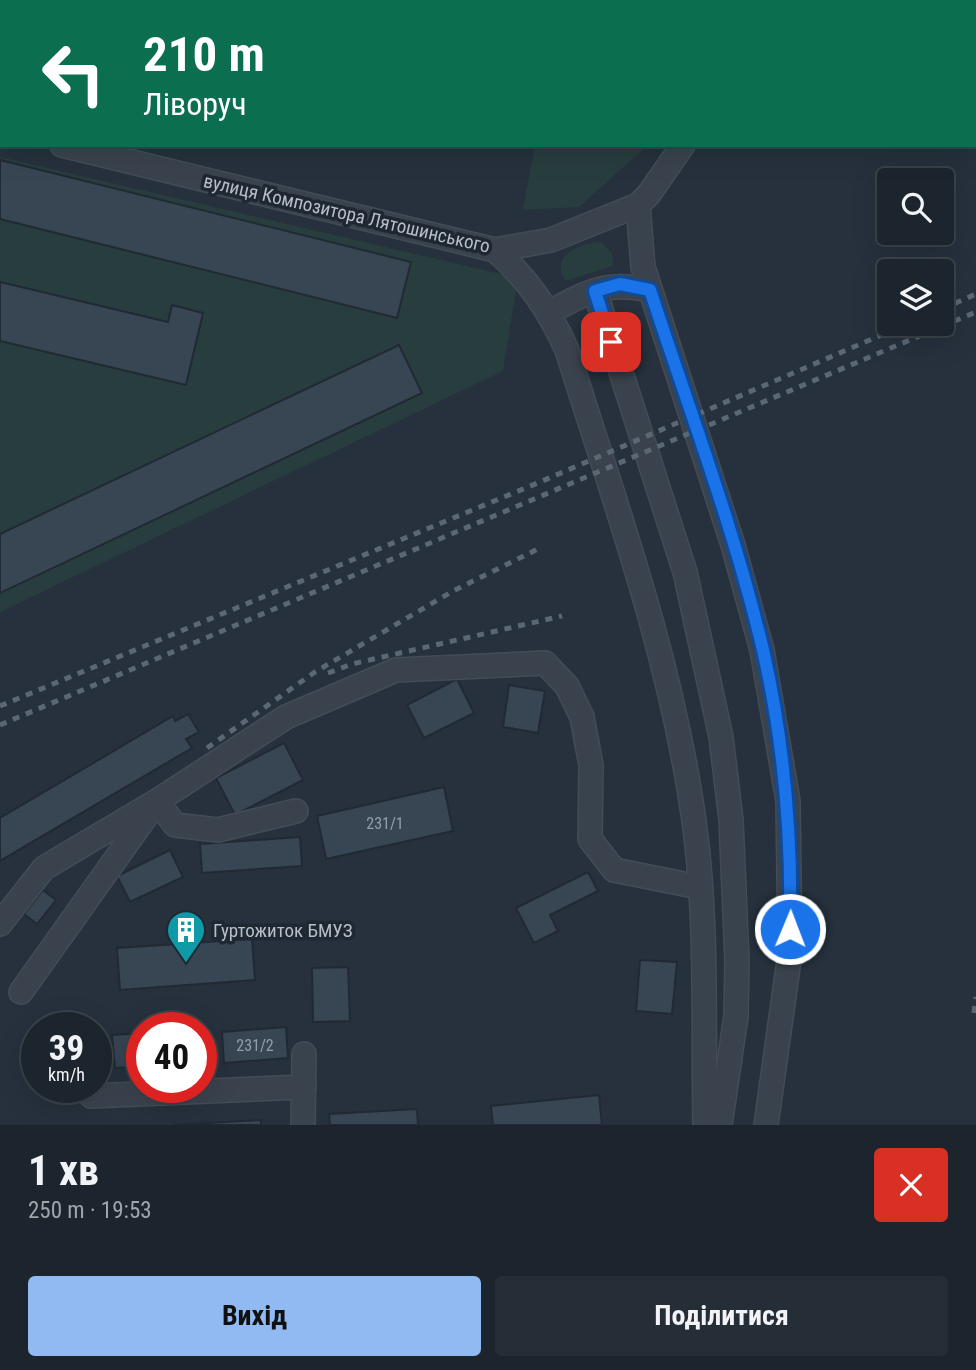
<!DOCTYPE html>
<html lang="uk">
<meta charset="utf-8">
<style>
body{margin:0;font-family:"Roboto Condensed",sans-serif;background:#252d36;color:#f1f3f6;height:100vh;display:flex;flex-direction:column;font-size:26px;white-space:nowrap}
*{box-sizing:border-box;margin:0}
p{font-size:23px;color:#a0a5aa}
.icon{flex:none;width:38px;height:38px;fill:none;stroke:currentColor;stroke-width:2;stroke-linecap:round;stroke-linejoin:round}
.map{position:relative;height:1125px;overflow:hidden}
.drawer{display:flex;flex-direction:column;background:#1c252e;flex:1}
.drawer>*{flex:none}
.guide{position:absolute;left:0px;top:0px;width:976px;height:147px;box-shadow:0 7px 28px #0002,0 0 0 2px #3a424a;background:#0b6e4f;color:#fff;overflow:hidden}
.buttons{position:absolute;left:877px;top:168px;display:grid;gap:14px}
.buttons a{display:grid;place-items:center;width:77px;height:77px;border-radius:7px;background:#1c252e;box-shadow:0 7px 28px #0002,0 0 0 2px #3a424a;font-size:35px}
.speed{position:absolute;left:21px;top:1012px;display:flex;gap:14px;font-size:35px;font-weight:700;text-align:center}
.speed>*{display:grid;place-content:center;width:91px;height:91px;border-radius:50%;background:#1c252e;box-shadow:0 7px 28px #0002,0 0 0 2px #3a424a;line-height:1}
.speed small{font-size:18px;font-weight:400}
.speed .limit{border:10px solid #d22;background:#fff;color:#111}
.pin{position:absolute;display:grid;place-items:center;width:60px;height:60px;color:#fff;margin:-30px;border-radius:14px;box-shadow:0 4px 10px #0006}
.me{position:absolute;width:77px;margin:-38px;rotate:1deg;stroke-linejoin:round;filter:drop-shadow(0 0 5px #0008)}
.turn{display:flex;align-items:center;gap:24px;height:147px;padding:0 28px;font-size:32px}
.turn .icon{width:91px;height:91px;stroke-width:2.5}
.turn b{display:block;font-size:49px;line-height:60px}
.round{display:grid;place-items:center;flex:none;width:74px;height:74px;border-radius:7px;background:#252d36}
.overview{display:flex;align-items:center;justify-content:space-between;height:119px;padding:0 28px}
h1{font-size:42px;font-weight:700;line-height:52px}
.button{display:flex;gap:14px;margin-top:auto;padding:14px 28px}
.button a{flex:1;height:80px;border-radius:7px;background:#91baf2;color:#111;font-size:28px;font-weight:700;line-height:80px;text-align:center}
.button a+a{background:#252d36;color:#f1f3f6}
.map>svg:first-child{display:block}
.green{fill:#283d3e}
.building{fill:#384553;stroke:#212a34;stroke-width:2}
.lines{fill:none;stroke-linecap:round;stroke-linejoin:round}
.minor-casing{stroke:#434c56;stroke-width:26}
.minor{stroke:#3a434d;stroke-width:23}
.rail{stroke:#5c6774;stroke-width:5;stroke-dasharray:7 7;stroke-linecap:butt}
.route-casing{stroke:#114b97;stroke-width:18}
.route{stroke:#1a73e8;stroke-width:12}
.labels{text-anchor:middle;stroke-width:7;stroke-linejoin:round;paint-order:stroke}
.number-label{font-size:16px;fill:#949ea9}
.street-label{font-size:19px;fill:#b6bec8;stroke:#1f2832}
.poi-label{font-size:19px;fill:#b6bec8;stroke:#1f2832;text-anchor:start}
</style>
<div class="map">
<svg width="976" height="1125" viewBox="0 0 976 1125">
<rect width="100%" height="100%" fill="#26313d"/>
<!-- green -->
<g class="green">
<path d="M535,145H648L579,207L523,210Z"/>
<path d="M0,157L518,278L503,371L0,612Z"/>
<path d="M595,242L602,243L612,253L613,266L566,281C549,258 575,246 595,242Z"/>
</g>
<!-- building -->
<g class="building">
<path d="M0,160L411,262L397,318L0,219Z"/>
<path d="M0,282L168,322L172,305L203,313L186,385L0,341Z"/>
<path d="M399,345L422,393L0,593V534Z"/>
<path d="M457,679L474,713L424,738L407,705Z"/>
<path d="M509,685L545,691L538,733L503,727Z"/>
<path d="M188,714L199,732L186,739L192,748L0,861V818L173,716L175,721Z"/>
<path d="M284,743L303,780L235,815L216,778Z"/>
<path d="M444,787L453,831L326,859L317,816Z"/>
<path d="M300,837L302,866L202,873L200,844Z"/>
<path d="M170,850L183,877L130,902L117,876Z"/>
<path d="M588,872L598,891L550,915L558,931L534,943L516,908Z"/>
<path d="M43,890L56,900L37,924L24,914Z"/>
<path d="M252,939L255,980L120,990L117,948Z"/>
<path d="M640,960L677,962L672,1014L636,1011Z"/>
<path d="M348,967L350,1021L313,1022L312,968Z"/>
<path d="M286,1027L288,1058L224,1063L222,1032Z"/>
<path d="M142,1033V1066L115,1068L112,1035Z"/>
<path d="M599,1095L602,1125H493L491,1106Z"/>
<path d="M417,1109L418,1125H330L329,1114Z"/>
<path d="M261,1120V1125H173Z"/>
</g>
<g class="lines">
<defs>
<g id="minor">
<path d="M514,0L523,2"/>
<path d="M711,0V2"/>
<path d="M103,2V0"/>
<path d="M807,2L810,0"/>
<path d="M0,129L2,130"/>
<path d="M62,145L495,250L551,240L638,205L649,194L683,145"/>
<path d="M638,205L643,267L733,545L762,650L788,801L790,953L766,1125"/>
<path d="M495,250C528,279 549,310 567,350C615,503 670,655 693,814C708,916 703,1022 705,1125"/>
<path d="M595,291L685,572L721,737L731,820L737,961L736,1016L720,1125"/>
<path d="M550,312C589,291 606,281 650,290"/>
<path d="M0,924L44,868L157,801L175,825L218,830L296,811"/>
<path d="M21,992L157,801L286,717L396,670L545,663L567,686L582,717L591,765L590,839L614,870L699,887"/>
<path d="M91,1096L304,1087"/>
<path d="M303,1125L304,1054"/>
</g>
</defs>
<!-- minor casing -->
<use href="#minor" class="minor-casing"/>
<!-- minor -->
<use href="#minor" class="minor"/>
<!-- rail -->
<g class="rail">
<path d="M942,309L976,294"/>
<path d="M328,673L352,664L562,616"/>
<path d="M0,706L540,482L907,324"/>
<path d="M0,725L976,312"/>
<path d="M207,748L315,672L453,591L542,547"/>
<path d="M974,1013L976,997"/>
</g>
</g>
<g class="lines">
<defs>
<path id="route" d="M611,342L595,291L620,284L650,290C689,409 734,528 763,650C784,742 792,835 790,929"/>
</defs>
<!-- route casing -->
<use href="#route" class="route-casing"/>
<!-- route -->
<use href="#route" class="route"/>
</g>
<!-- icons -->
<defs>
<symbol id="building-pin" viewBox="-11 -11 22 30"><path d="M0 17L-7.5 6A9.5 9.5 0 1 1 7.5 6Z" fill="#0f9aa8" stroke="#1f2832"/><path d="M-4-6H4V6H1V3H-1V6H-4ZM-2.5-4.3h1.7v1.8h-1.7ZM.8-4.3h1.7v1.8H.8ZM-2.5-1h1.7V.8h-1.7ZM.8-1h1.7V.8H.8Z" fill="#fff"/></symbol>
</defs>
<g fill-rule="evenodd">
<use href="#building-pin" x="164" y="908" width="44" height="60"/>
</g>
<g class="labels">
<!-- number labels -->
<g class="number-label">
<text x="385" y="829">231/1</text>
<text x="255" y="1051">231/2</text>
</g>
<!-- street labels -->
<g class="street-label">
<text transform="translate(347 213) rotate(13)" y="7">вулиця Композитора Лятошинського</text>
</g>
<!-- poi labels -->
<g class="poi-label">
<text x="213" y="937">Гуртожиток БМУЗ</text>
</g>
</g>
</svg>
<div class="buttons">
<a><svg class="icon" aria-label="search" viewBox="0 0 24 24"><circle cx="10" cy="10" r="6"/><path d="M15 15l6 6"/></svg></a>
<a><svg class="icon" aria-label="layers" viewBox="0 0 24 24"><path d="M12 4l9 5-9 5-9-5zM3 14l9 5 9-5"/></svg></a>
</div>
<div class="speed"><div>39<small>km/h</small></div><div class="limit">40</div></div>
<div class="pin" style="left:611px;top:342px;background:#d93025"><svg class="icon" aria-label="arrive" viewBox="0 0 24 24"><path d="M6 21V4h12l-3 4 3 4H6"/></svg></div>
<svg class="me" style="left:790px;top:929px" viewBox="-20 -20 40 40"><circle r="17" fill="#1a73e8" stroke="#fff" stroke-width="3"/><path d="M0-11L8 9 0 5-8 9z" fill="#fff"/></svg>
<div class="guide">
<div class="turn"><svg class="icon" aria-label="left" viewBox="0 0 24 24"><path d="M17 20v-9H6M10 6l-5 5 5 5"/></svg><div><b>210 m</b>Ліворуч</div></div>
</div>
</div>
<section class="drawer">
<div class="overview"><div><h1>1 хв</h1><p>250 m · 19:53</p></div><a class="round" style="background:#d93025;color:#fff"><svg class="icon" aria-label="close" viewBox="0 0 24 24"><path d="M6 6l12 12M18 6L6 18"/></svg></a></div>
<div class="button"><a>Вихід</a><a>Поділитися</a></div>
</section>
